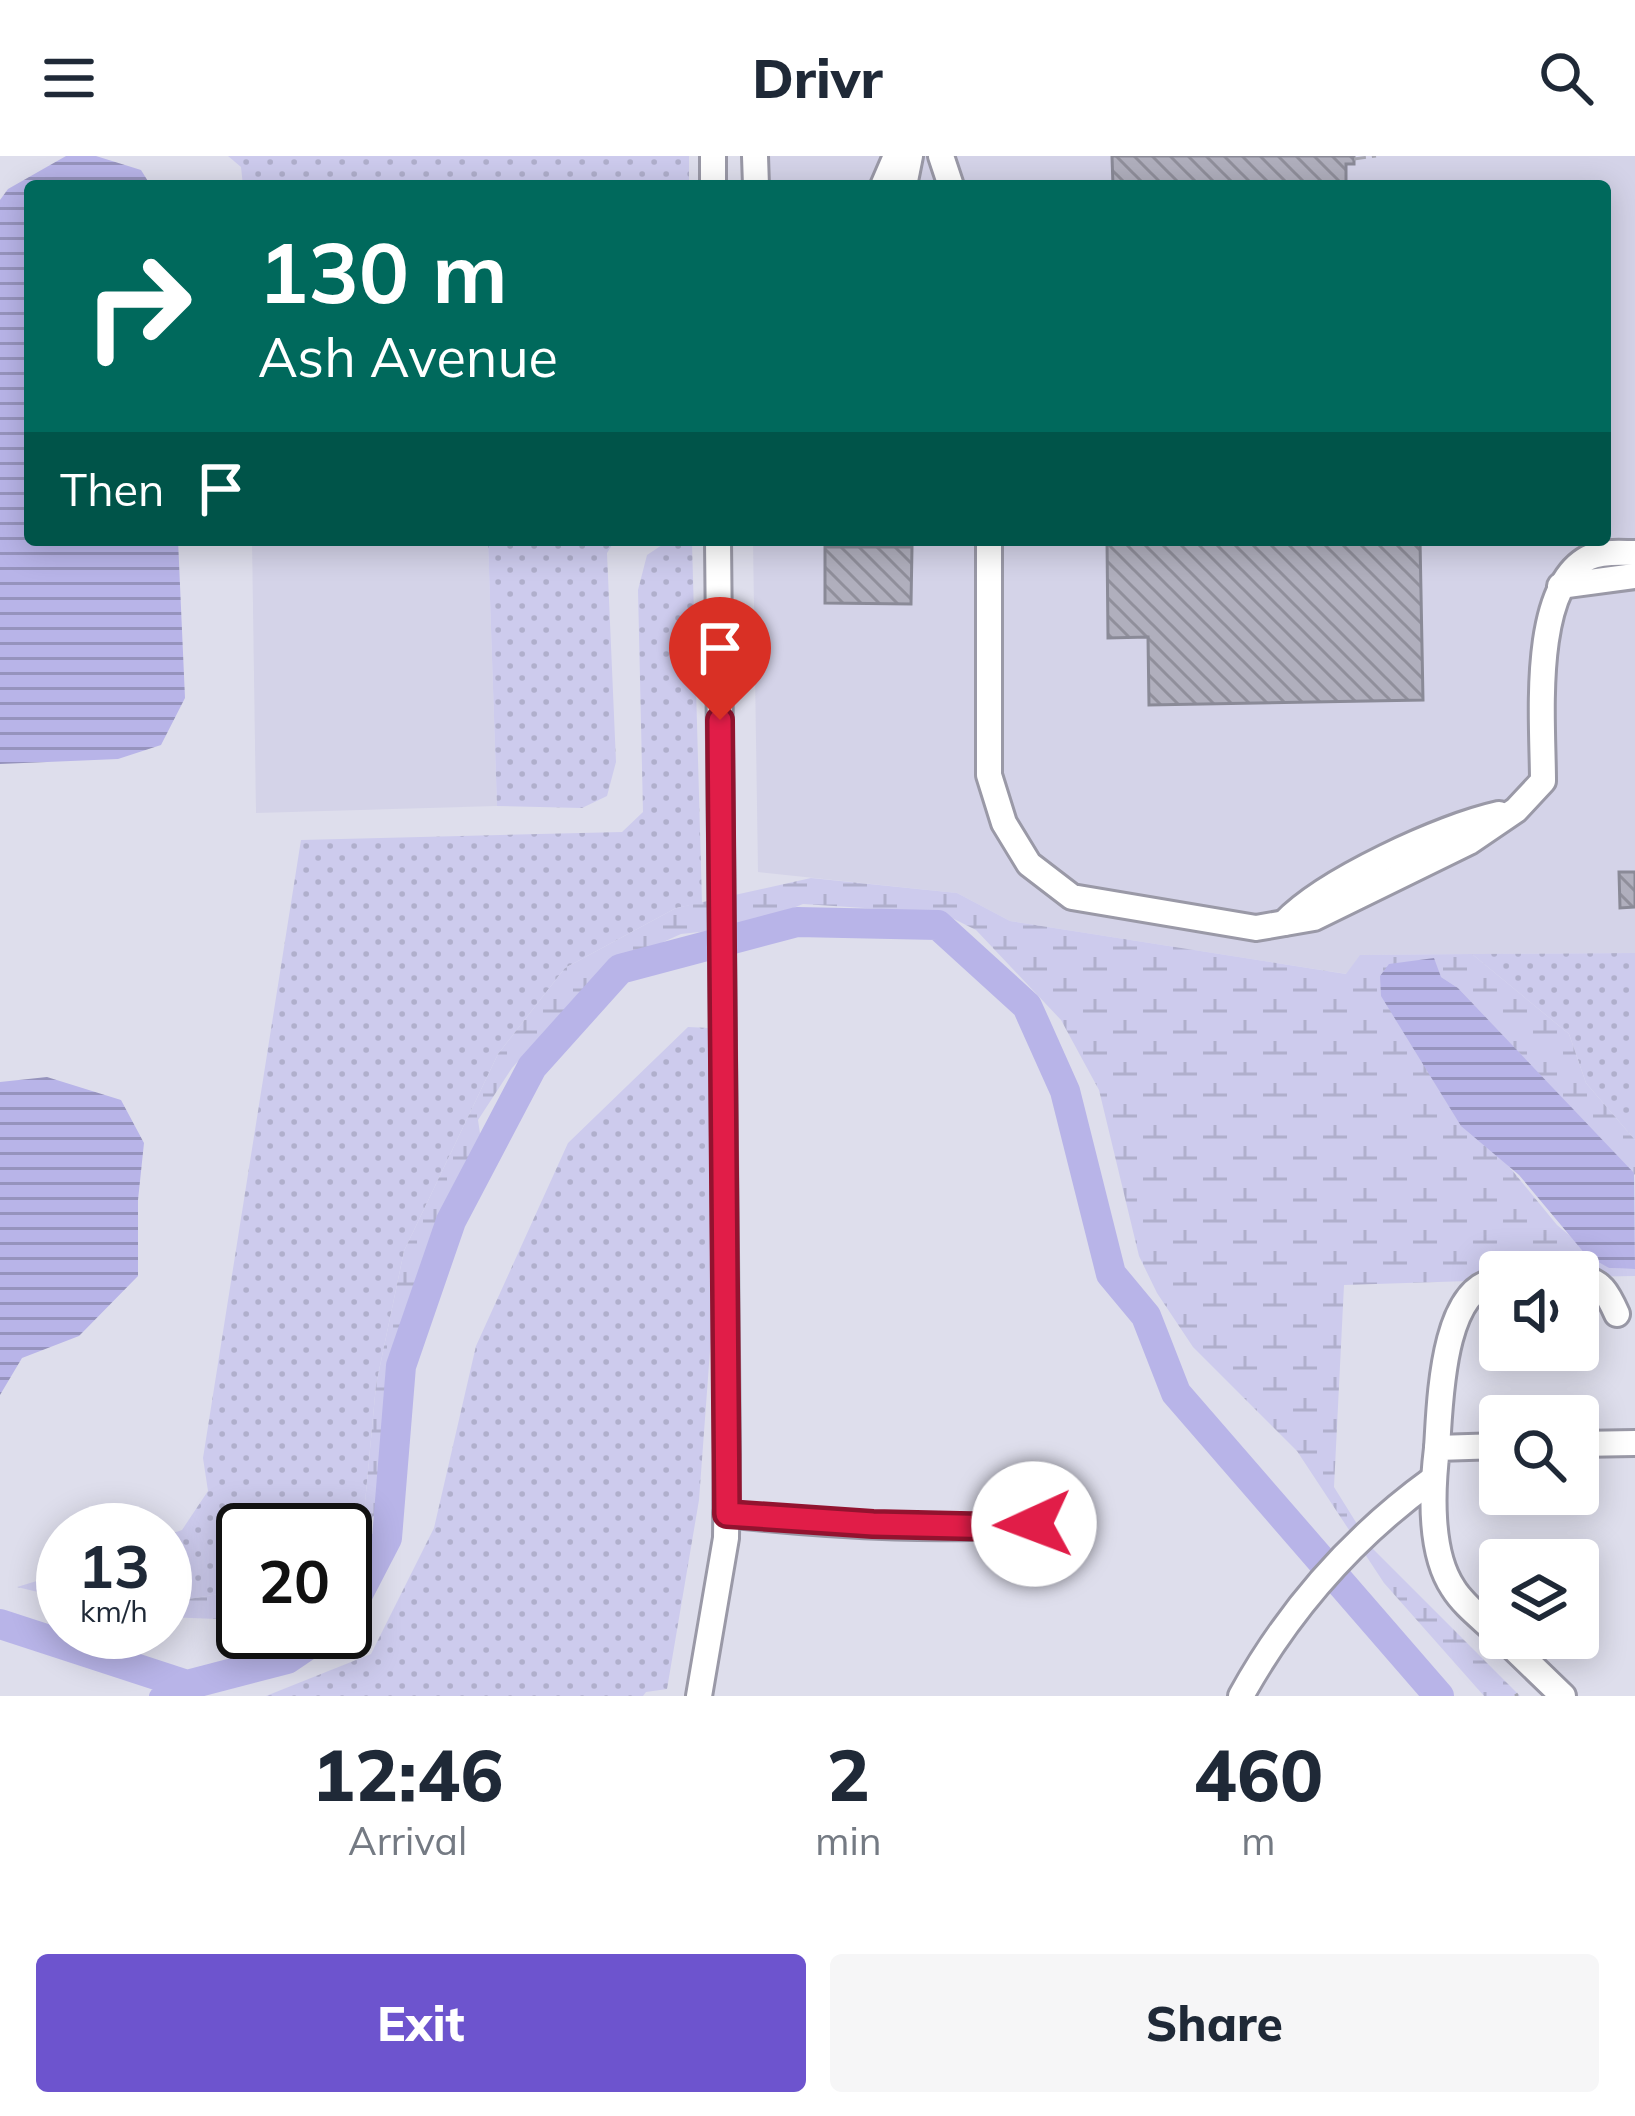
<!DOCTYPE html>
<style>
body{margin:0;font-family:Mulish,sans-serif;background:#f6f6f7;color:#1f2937;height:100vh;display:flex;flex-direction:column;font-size:45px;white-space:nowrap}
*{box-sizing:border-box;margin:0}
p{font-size:39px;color:#747a83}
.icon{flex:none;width:66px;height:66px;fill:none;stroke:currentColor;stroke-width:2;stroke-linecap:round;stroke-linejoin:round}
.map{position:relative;height:1540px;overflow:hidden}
.panel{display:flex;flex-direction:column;background:#fff;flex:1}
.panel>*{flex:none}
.hud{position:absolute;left:24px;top:24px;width:1587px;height:366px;border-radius:12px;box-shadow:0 6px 30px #0003;background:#00695c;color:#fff;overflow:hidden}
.buttons{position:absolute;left:1479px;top:1095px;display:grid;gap:24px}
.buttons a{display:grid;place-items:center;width:120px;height:120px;border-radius:12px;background:#fff;box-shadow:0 6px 30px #0003;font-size:60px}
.speed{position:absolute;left:36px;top:1347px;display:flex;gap:24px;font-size:60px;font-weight:700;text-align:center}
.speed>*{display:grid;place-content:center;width:156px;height:156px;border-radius:50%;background:#fff;box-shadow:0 6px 30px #0003;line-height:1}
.speed small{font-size:30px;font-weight:400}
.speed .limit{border:6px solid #111;border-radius:18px;background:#fff;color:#111}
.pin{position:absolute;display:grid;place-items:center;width:102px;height:102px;color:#fff;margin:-123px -51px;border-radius:50% 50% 50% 0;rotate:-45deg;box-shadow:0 0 12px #0007}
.pin .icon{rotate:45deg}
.me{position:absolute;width:132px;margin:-66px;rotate:268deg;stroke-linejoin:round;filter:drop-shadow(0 0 9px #0008)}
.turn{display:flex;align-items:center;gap:42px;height:252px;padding:0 36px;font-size:54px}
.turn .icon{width:156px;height:156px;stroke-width:2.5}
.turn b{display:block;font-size:84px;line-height:102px}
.then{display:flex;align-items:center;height:114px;padding:0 36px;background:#0003;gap:24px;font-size:45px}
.eta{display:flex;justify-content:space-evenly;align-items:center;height:204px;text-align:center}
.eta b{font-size:72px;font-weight:800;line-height:84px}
.action{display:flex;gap:24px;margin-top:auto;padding:24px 36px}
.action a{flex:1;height:138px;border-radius:12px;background:#6d54ce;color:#fff;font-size:48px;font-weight:800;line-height:138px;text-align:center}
.action a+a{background:#f6f6f7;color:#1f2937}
header{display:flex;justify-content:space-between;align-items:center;height:156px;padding:0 36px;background:#fff;font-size:54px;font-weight:800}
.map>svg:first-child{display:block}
.built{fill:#d4d3e8}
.grass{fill:url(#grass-dots)}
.wetland{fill:url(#wetland-marsh)}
.water{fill:url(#water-rules)}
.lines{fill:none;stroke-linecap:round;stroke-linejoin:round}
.canal{stroke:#b8b4e8;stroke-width:16}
.river{stroke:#b8b4e8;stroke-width:30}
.building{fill:url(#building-back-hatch);stroke:#8a8a97;stroke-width:3}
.minor-casing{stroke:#9a99a7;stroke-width:30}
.path{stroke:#a5a5b0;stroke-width:3;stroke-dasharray:12 6;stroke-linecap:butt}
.minor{stroke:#fff;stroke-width:24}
.route-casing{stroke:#92132f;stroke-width:30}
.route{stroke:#e11d48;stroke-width:21}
</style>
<header><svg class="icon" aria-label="menu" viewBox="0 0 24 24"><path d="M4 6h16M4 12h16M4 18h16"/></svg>Drivr<svg class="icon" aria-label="search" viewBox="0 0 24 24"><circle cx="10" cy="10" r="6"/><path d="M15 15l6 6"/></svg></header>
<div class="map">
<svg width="1635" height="1540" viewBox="0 0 1635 1540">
<defs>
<pattern id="grass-dots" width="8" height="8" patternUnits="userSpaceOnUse" patternTransform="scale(3)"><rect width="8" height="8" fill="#cdcbed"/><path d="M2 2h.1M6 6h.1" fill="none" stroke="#b0afcc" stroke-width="1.8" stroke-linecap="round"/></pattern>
<pattern id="wetland-marsh" width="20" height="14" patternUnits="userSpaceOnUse" patternTransform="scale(3)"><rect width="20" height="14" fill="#cdcbed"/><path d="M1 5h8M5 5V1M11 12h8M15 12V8" fill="none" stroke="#b0afcc"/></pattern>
<pattern id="water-rules" width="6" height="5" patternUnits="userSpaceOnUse" patternTransform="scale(3)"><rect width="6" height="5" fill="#b8b4e8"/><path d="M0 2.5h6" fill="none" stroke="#9693bd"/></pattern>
<pattern id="building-back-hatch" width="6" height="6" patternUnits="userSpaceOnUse" patternTransform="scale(3)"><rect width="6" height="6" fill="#b0afbd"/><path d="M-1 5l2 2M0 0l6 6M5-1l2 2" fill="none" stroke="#908f9b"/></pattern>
</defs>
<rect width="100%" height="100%" fill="#dedeec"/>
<!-- built -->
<g class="built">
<path d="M747,0H1635V797L1361,799L1347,818L1010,765L957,737L758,716L753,384H1605V30H747Z"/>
<path d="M252,384H488L497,650L256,657Z"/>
</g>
<!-- grass -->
<g class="grass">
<path d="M228,0H689V30H243L241,11Z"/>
<path d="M488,384H615L607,397L616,606L607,640L582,652L497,650Z"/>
<path d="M665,387H692L702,747L676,752L565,812L498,898L404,1095L376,1229L365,1347C342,1388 284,1374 243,1374V1434L165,1447V1380L182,1374L208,1335L203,1302L301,684L622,676L643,656L638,434L647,399Z"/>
<path d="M1635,797V984L1586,927L1569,878L1472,798Z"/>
<path d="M688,871L709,872L713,1154L699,1344L667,1533L646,1536L643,1540H266L371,1498L434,1372L476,1190L568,987Z"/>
<path d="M63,1417V1442L17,1431Z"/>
</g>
<!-- wetland -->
<g class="wetland">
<path d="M811,722L957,737L1010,765L1346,818L1360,799L1472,798L1569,878L1586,927L1635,984V1019L1458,832L1441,821L1502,1002L1557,1069L1609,1112L1635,1113V1120L1578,1121V1116H1500V1124L1344,1129L1334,1331L1372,1392L1520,1540H1484L1384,1427L1297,1295L1193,1191L1157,1137L1139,1100L1099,934L1061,864L976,774L942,757L803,748L746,771L681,778L599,815L512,912L478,964L481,984L441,1071L394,1215L381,1349L345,1403V1374H340L357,1361L365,1347L376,1229L404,1095L498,898L565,812L676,752Z"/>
<path d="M243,1434V1464L165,1461V1447Z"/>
</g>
<!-- water -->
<g class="water">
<path d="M66,0H96L141,14L151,30H30V384H178L185,542L161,589L118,603L0,608V44L8,33Z"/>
<path d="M1434,802L1441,821L1458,832L1634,1017L1635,1113L1609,1112L1586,1099L1519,1019L1461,970L1381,840L1380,820L1389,808Z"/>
<path d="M47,921L121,944L144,987L138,1044V1120L79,1180L22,1202L0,1239V926Z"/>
</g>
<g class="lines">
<!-- canal -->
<path class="canal" d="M157,1540L187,1529"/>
<!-- river -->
<g class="river">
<path d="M345,1463L387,1382L401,1210L451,1065L532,911L620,813L797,766L938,769L1027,850L1065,935L1111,1118L1146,1160L1176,1237L1439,1540"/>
<path d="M0,1468L187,1529L287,1503L327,1476"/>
</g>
</g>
<!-- building -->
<g class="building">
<path d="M1112,0H1354V8H1346V30H1113Z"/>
<path d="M1107,384H1420L1423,544L1149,549L1148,481L1108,482Z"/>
<path d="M825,391H912L911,448L825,447Z"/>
<path d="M1619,716H1635V751L1620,752Z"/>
</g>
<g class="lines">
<defs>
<g id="minor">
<path d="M713,0V30"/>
<path d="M755,0L756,30"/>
<path d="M941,0L951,30"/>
<path d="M883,30L896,0"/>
<path d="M904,30L910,0"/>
<path d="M989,384V619L1004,667L1029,708L1072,741L1256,772L1314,762L1469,686L1516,654L1543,625C1543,567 1530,433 1588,402C1601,395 1621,397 1635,397"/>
<path d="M1560,430L1635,420"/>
<path d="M1284,767C1325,724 1441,671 1499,658"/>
<path d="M1578,1122C1601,1123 1608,1138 1617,1158"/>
<path d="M1578,1288L1635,1287"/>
<path d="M1500,1290L1437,1292C1432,1333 1429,1396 1453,1432C1464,1450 1485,1465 1500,1480"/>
<path d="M1437,1292C1440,1251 1441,1126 1500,1125"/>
<path d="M726,1358C837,1370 953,1377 1064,1365"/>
<path d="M1503,1482L1563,1540"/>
<path d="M699,1540L726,1382L727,1299L718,384"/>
<path d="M1241,1540C1289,1453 1353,1381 1433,1323"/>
</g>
</defs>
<!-- minor casing -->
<use href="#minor" class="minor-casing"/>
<!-- path -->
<g class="path">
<path d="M1354,3L1376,0"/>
<path d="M1515,1540L1518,1538"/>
</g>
<!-- minor -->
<use href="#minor" class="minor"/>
</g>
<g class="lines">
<defs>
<path id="route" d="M720,564L727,1358L873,1368L1004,1371L1034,1368"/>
</defs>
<!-- route casing -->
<use href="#route" class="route-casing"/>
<!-- route -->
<use href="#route" class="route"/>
</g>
</svg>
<div class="buttons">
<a><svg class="icon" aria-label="sound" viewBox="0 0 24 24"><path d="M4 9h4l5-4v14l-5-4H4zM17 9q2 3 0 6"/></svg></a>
<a><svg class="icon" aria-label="search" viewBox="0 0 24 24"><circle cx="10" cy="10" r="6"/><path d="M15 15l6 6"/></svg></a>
<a><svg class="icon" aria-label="layers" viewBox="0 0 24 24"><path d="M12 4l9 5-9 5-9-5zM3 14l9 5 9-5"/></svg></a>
</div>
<div class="speed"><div>13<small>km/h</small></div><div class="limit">20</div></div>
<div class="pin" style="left:720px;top:564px;background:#d93025"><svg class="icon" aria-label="arrive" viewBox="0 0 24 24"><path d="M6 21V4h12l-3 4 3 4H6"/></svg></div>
<svg class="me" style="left:1034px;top:1368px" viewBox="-20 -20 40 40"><circle r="19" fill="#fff"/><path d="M0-13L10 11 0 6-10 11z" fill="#e11d48"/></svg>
<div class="hud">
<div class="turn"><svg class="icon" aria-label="right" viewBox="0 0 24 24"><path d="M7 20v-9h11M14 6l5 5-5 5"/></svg><div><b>130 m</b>Ash Avenue</div></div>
<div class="then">Then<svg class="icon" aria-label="arrive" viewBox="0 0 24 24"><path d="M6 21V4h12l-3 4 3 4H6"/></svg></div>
</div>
</div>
<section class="panel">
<div class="eta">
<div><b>12:46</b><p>Arrival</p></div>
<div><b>2</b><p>min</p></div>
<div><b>460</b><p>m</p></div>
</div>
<div class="action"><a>Exit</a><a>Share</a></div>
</section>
